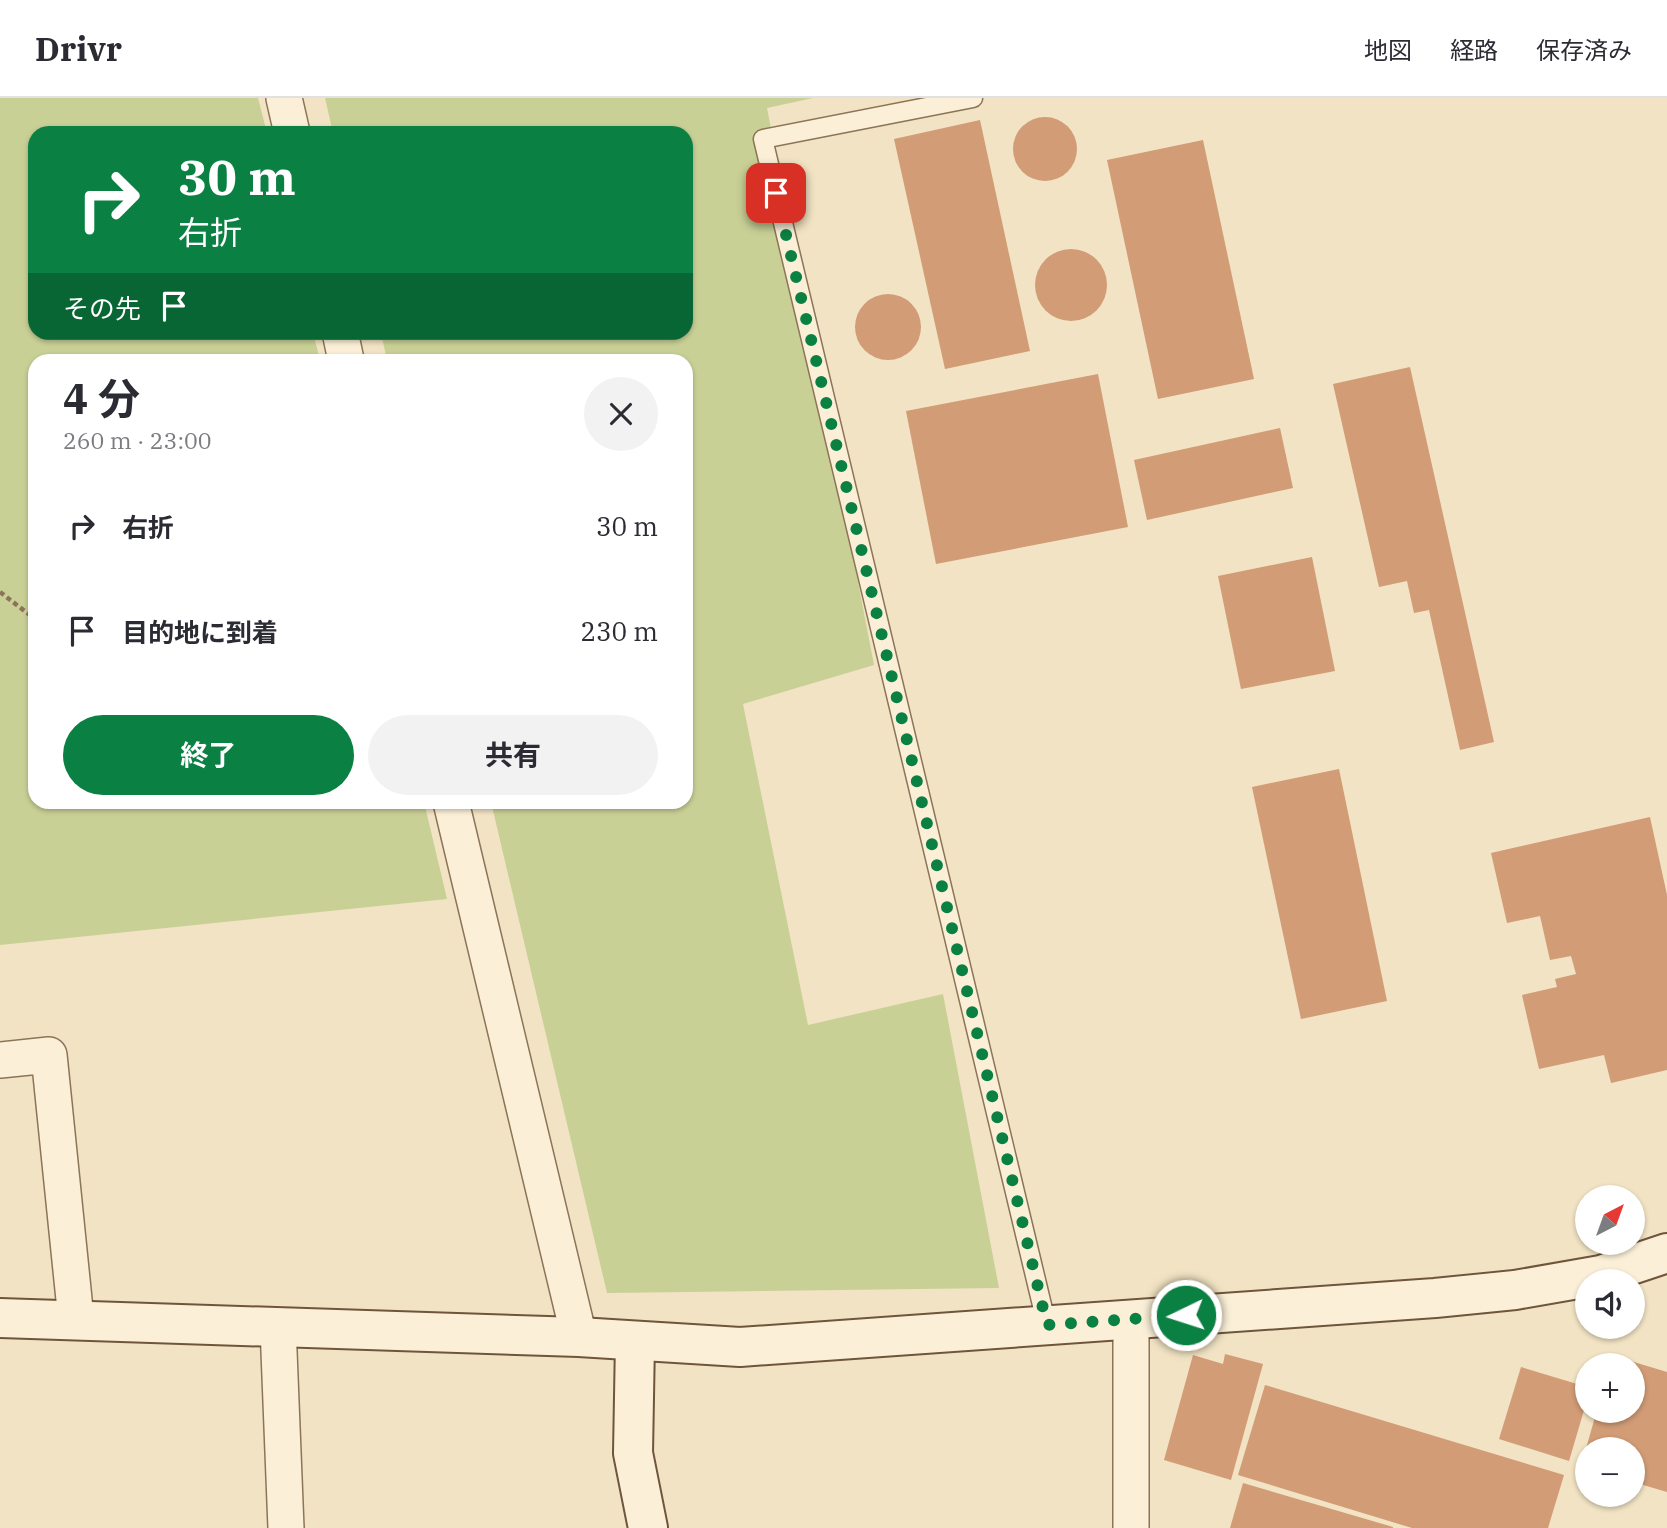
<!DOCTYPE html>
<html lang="ja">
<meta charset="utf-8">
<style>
body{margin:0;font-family:"IBM Plex Serif","Noto Sans JP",serif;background:#f2f2f3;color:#2b2b33;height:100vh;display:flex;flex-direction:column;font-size:26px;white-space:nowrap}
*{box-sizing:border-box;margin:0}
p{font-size:23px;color:#7c7c81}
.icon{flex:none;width:38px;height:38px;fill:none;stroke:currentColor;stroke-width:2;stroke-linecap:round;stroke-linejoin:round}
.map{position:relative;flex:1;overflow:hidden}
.details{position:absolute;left:28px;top:256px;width:665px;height:455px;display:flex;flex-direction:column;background:#fff;border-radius:21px;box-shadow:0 2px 5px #0004}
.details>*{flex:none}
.top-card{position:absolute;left:28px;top:28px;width:665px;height:214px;border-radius:21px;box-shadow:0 2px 5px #0004;background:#0b8043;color:#fff;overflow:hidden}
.needle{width:46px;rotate:41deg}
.tools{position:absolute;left:1575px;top:1087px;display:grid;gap:14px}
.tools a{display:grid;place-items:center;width:70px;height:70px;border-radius:50%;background:#fff;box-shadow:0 2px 5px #0004;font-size:35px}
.pin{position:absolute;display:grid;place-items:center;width:60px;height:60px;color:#fff;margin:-30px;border-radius:14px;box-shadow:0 4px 10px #0006}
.me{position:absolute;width:77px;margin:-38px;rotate:266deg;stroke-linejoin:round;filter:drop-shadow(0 0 5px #0008)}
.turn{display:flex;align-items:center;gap:24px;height:147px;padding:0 35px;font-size:32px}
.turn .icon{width:91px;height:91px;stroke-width:2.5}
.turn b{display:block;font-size:49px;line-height:60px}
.then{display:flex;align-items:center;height:66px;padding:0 35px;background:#0003;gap:14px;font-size:26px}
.round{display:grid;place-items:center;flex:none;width:74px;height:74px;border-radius:37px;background:#f2f2f3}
.overview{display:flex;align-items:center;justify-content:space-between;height:119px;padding:0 35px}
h1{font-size:42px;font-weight:700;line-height:52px}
.primary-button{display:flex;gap:14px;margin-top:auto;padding:14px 35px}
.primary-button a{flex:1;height:80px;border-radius:42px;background:#0b8043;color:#fff;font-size:28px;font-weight:700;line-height:80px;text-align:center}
.primary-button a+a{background:#f2f2f3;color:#2b2b33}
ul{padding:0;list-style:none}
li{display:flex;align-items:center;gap:21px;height:105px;padding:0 35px}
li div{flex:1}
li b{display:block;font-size:26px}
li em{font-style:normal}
header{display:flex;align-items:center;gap:42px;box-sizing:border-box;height:98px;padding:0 35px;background:#fff;border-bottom:2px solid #e1e1e2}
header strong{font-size:33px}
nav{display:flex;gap:38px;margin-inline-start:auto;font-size:24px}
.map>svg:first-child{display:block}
.green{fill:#c9d096}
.building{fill:#d19c76}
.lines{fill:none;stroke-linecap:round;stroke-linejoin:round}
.lane-casing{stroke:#8c7458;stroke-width:21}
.street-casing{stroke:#8c7458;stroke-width:38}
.secondary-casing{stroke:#6e553b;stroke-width:42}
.path{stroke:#8c7458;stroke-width:4.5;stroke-dasharray:5 3.5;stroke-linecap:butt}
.lane{stroke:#fbf0d7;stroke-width:18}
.street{stroke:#fbf0d7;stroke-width:35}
.secondary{stroke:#fbf0d7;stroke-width:38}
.route{stroke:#0b8043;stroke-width:12;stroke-dasharray:0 21.6}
</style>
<header>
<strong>Drivr</strong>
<nav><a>地図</a><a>経路</a><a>保存済み</a></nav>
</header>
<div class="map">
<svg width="1667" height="1430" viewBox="0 0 1667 1430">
<rect width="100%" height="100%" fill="#f1e3c3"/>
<!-- green -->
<g class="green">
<path d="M0,0H258L267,35H35V234L313,235L320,262H35V704H424L447,801L0,847Z"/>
<path d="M325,0H813L767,10L874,567L743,606L808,927L943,896L999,1190L607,1195L491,704H686V262H387L381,235L686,234V35H333Z"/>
</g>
<!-- building -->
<g class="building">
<circle cx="1045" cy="51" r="32"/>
<path d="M980,22L1030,253L945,271L894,41Z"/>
<path d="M1203,42L1254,281L1158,301L1107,62Z"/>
<circle cx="1071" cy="187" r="36"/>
<circle cx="888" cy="229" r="33"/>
<path d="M1410,269L1494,644L1460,652L1429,512L1414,515L1407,483L1379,489L1333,286Z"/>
<path d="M1098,276L1128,429L936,466L906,313Z"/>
<path d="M1280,330L1293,390L1147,422L1134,362Z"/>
<path d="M1312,459L1335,573L1241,591L1218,478Z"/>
<path d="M1339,671L1387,903L1301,921L1252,689Z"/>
<path d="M1650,719L1667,797V972L1611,985L1604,957L1539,971L1522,897L1557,889L1555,881L1576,876L1571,858L1550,862L1540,818L1507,825L1491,755Z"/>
<path d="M1225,1256L1263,1266L1231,1382L1164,1362L1193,1257L1223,1266Z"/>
<path d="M1614,1258L1667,1274V1394L1633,1384V1351H1587V1370L1581,1368L1597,1312H1633V1267H1611Z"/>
<path d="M1521,1269L1587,1289V1302L1569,1363L1499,1341Z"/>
<path d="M1265,1287L1564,1377L1548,1430H1412L1238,1377Z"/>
<path d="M1243,1385L1393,1429V1430H1230Z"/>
</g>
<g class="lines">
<defs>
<path id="lane" d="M973,0L763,41L1047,1228"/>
<g id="street">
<path d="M284,0L292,35"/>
<path d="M340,234L346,262"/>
<path d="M451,704L579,1239"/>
<path d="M0,962L49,957L76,1221"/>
<path d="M1131,1221V1430"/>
<path d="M278,1228L286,1430"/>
</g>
<g id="secondary">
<path d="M0,1220L579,1239L740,1249L1435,1200L1515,1192L1601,1177L1667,1155"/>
<path d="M635,1243L633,1355L648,1430"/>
</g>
</defs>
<!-- lane casing -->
<use href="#lane" class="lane-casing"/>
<!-- street casing -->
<use href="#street" class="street-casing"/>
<!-- secondary casing -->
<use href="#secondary" class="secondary-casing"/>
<!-- path -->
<path class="path" d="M0,494L35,521"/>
<!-- lane -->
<use href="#lane" class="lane"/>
<!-- street -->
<use href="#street" class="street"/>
<!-- secondary -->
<use href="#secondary" class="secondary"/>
</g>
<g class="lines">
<!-- route -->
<path class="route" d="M776,95L1047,1227L1186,1217"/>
</g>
</svg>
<div class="tools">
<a><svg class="needle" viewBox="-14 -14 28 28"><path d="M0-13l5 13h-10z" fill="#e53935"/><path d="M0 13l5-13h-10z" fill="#7c7c81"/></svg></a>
<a><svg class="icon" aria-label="sound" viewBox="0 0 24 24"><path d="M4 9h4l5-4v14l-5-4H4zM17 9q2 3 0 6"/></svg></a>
<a>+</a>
<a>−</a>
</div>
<div class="pin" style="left:776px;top:95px;background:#d93025"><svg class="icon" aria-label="arrive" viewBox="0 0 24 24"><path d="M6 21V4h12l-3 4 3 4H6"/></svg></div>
<svg class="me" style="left:1186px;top:1217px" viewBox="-20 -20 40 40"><circle r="17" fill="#0b8043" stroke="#fff" stroke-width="3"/><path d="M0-11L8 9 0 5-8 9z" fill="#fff"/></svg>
<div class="top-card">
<div class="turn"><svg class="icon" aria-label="right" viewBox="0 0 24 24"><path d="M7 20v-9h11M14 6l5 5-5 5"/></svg><div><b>30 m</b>右折</div></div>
<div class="then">その先<svg class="icon" aria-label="arrive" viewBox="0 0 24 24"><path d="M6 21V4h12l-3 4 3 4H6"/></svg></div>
</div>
<section class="details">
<div class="overview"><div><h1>4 分</h1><p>260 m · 23:00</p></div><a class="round"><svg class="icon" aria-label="close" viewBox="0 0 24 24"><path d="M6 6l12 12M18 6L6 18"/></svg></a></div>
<ul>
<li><svg class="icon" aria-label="right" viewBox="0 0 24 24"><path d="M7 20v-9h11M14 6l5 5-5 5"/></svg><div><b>右折</b></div><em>30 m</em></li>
<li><svg class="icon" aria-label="arrive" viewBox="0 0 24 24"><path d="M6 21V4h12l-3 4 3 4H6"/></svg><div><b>目的地に到着</b></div><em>230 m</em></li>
</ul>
<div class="primary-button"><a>終了</a><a>共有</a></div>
</section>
</div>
